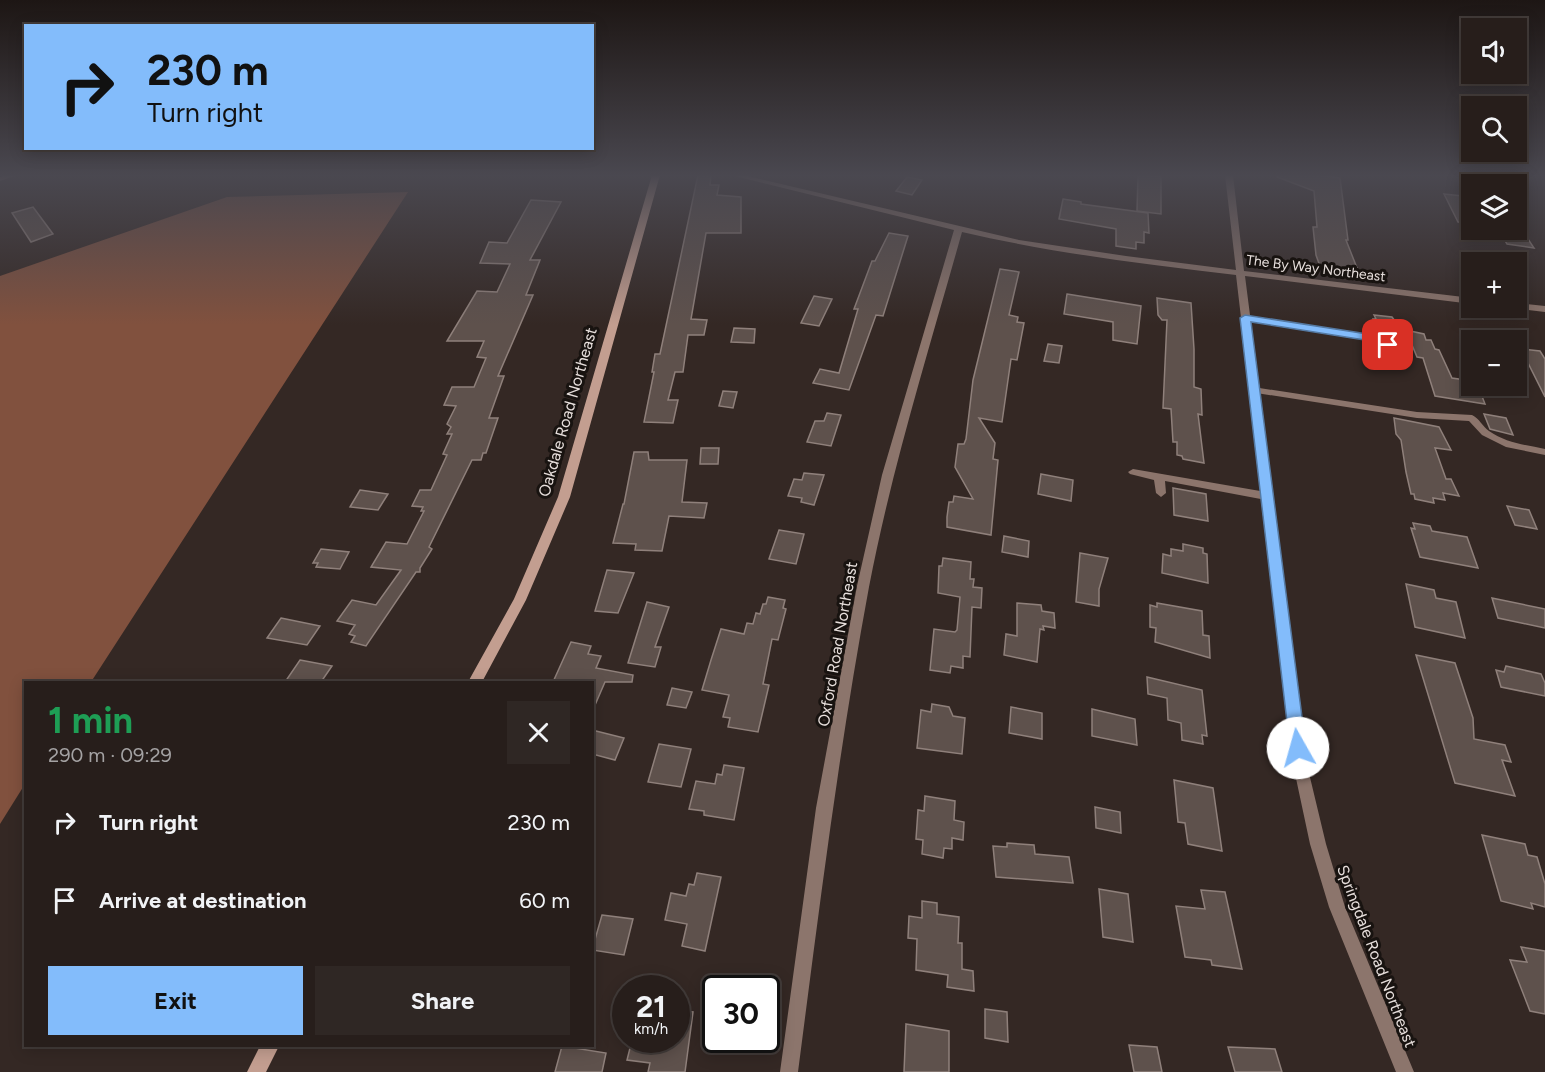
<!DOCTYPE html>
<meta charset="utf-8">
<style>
body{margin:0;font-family:Figtree,sans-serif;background:#2f2724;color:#f1f3f6;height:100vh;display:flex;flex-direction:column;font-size:22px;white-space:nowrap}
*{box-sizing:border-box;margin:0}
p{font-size:20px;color:#a4a2a3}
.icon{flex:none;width:33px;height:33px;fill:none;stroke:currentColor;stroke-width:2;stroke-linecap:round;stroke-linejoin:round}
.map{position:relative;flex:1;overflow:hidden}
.panel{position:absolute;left:24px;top:681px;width:570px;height:366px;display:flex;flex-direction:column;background:#271e1b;border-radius:0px;box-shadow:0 3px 15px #0003,0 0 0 2px #433c3a}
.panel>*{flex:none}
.banner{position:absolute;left:24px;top:24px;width:570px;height:126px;border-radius:0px;box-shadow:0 3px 15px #0003,0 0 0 2px #433c3a;background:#83bcfb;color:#111;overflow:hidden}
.buttons{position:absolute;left:1461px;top:18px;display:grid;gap:12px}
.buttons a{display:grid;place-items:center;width:66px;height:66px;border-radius:0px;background:#271e1b;box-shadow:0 3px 15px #0003,0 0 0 2px #433c3a;font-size:30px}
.speed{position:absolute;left:612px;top:975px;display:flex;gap:12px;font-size:30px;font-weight:700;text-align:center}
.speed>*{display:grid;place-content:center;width:78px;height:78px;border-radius:50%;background:#271e1b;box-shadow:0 3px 15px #0003,0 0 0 2px #433c3a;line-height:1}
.speed small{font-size:15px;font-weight:400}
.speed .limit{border:3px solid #111;border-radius:9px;background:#fff;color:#111}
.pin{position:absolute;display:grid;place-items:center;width:51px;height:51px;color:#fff;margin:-26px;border-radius:12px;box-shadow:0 3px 9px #0006}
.me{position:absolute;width:66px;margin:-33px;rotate:353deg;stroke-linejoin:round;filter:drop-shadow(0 0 4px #0008)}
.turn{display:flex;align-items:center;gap:21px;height:126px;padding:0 24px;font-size:27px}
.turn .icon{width:78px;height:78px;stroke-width:2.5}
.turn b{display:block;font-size:42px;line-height:51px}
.round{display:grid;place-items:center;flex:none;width:63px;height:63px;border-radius:0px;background:#2f2724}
.head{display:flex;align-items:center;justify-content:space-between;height:102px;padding:0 24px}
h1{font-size:36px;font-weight:700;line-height:45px;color:#1e9e55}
.primary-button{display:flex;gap:12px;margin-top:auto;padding:12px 24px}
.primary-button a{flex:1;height:69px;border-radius:0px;background:#83bcfb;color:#111;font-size:24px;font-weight:700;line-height:69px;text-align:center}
.primary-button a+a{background:#2f2724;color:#f1f3f6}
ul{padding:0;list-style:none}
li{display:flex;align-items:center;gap:18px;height:78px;padding:0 24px}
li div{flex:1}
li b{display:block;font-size:22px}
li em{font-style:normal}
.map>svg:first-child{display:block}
.forest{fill:#81513e}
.building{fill:#5e514c;stroke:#8f807b;stroke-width:1.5}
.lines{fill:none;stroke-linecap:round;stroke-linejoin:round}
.lane{fill:#8c756c;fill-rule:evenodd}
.street{fill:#8c756c;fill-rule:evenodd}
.secondary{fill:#c39e90;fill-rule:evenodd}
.route{fill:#83bcfb;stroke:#557aa3;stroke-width:1.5}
.labels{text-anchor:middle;stroke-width:6;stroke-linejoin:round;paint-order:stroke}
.far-street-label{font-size:14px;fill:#e7dfdc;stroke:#181310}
.street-label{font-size:16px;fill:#e7dfdc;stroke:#181310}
</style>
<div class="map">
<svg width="1545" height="1072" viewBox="0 0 1545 1072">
<rect width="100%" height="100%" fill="#342824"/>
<!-- forest -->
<path class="forest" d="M408,192L91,682H26L25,784L0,824V276L227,197Z"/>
<!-- building -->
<g class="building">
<path d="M698,175H711L710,185H719L717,195L741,197V233H706L691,319L707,320L704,335H688L683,372H675L668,400H678L673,423L644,422L654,372H652L655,354H660Z"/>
<path d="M1138,175L1161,176V214L1137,211Z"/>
<path d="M1277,175H1316L1340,178L1348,240H1346L1357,268H1340L1341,271L1321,269L1316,255L1313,227H1317L1314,191L1277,177Z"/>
<path d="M907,177L922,180L912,195L896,191Z"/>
<path d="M1444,194L1472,197V223L1458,222Z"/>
<path d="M1063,199L1081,202V204L1148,213L1149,233L1144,232V243L1136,242V249L1116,246V229L1059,219Z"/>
<path d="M531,200L561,202L530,260H540L526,295H533L498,376H504L489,418H498L486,453H483L481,460H472L429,547L432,549L420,568V572H416L366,646L351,642L355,636L349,634L355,625L337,621L352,600L376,605L401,570L371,567L386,542L407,544L424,511H421L423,507L412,506L420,490H431L447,455L443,454L452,434H447L451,427L447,424L456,406L444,405L452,387H474L486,358L477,357L484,341H447L477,291L497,292L510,264L480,263L489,242L507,243Z"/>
<path d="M33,207L53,234L31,242L12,213Z"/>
<path d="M1499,230H1522L1534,248L1507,244Z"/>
<path d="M889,233L908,236L883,316L876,315L849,390L813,383L820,369L839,373L858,309H854L872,261H875Z"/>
<path d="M1000,269L1019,272L1009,315L1018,317L1017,322L1024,323L1017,360L1011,359L1002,422L979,418L995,443L993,459L998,460L991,535L947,527V517L949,502H953L954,496L973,499L955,467L958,444H964L966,439L973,380Z"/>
<path d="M1067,294L1141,306L1137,344L1113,340V322L1064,314Z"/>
<path d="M814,296L832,299L819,326L801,323Z"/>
<path d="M1157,298L1191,303L1194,349V387L1201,389L1202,415L1198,414L1204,463L1183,459L1182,456L1177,455V442H1173L1171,409L1163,408L1167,320H1162L1158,315Z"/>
<path d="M1374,315L1392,317L1401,329L1424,334L1426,340H1431L1435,349L1439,350L1452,378L1472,381V386H1478L1485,404L1435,396L1423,358L1417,357L1412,345L1393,343L1379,335L1373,319H1376Z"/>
<path d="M734,328L755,329L754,343L731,342Z"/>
<path d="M1048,344L1062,346L1059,363L1044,361Z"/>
<path d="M1521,349L1540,351L1545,359V397Z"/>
<path d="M723,391L737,392L733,408L719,406Z"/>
<path d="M827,413L841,415L831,446L807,442L815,421H824Z"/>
<path d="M1484,414L1506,418L1513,435L1490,429Z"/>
<path d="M1394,418L1439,427L1451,450L1435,448L1446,479H1451L1459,496L1443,493L1445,500L1433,498L1434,503L1415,499L1414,494H1411L1406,472L1401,440L1396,434Z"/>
<path d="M701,448H719L718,464H700Z"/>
<path d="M634,452H648L649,460H687L682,502L707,503L704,518L669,516L662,551L635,550L636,544L613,543L623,504H624Z"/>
<path d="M804,473L824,475L814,505L801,502L802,498L788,496L794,479L802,480Z"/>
<path d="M1041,474L1073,480L1071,501L1038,494Z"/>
<path d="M1173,488L1206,494L1208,521L1174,515Z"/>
<path d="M360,490L388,494L378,510L350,507Z"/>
<path d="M1507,506L1529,510L1537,529L1515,525Z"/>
<path d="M1413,523L1430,526L1432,531L1467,537L1478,568L1420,557L1411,528L1415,529Z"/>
<path d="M779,530L804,534L796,564L769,559Z"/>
<path d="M1004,536L1029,541L1028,557L1002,552Z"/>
<path d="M1183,544L1203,548V553L1207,554L1208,583L1162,573L1163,554L1171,556V549L1183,551Z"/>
<path d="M321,549L349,552L340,569L316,567L318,563H313Z"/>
<path d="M1080,553L1108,558L1099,589V606L1076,602Z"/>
<path d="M943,558L971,562L970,579H974L973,587L982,588L981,608L972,607L970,657L963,656V668L951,666L950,673L930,670L934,629L955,632L957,630L960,597L938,593L939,566H942Z"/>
<path d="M607,570L634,573L618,613L595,611Z"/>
<path d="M1406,584L1434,590L1436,598L1456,602L1465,638L1415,627Z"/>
<path d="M768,597L785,600L783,608L786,609L778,640L772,639L763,684L769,685L758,732L728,727L730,718L723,717L729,695L702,690L711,660L721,629L744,634L747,623L753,624L756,613L760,614L763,604H766Z"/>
<path d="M1492,598L1545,609V628L1498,618Z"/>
<path d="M647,602L669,607L655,647H661L655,667L628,663Z"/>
<path d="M1017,603L1041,605L1042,611L1054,613L1055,628L1043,626L1044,630L1040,629L1037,662L1004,655L1006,634L1017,636Z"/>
<path d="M1157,603L1202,611L1203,635L1209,636L1210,658L1155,642L1156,628L1150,627V605L1157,607Z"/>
<path d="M281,618L320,626L307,645L267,638Z"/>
<path d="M571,642L591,646L588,654L601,656L596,668L633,675L632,682H605L592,712V682H553Z"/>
<path d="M1416,655L1455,663L1473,718L1474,739L1505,745L1511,762L1502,760L1515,796L1455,783Z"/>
<path d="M300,660L332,666L321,682H285Z"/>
<path d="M1506,666L1541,674L1545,683V696L1501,687L1496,670L1504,672Z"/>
<path d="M1147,677L1202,690L1207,736L1202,735L1203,744L1182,740L1181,723L1168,720L1167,698L1148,694Z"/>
<path d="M672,688L692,692L686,708L667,705Z"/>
<path d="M932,704L949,707L953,716L965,718L962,754L917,748L921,710L931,712Z"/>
<path d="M1011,707L1042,713V739L1009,733Z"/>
<path d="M1092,709L1135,719L1137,745L1092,736Z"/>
<path d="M592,730L624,738L615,760L592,754Z"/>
<path d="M659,744L691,749L681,787L648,782Z"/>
<path d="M724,765L744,768L734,820L704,815V811L689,809L696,781L715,784L717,774L722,775Z"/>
<path d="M1174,780L1213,788L1222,851L1188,844L1185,823L1178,822Z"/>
<path d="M925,796L955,801L954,820L964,822L963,840L952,838V849L944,848L943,858L922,854L923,840L916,839L918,810L924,811Z"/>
<path d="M1095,807L1120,812L1121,833L1096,828Z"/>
<path d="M1482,835L1525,844L1528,855L1537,857L1545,884V907L1531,903L1533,909L1501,901Z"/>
<path d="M1007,843L1034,845L1035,854L1069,857L1073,883L996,877L993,846L1007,847Z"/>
<path d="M697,873L721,877L705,951L682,946L687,924L665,920L671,893L686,896L689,884L694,885Z"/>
<path d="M1099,889L1128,894L1133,942L1103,937Z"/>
<path d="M1201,890L1225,892L1242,969L1212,965L1211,960L1185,957L1176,906L1205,909Z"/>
<path d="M922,901L937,903V914L959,917L958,943H962V969L973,971L974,991L947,987L948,975L916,970L917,939L908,938L909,916L922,918Z"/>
<path d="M602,915L633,919L624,955L592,950Z"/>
<path d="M1521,947L1545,951V1014L1530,1011L1510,960L1527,962Z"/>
<path d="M985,1009L1007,1012L1008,1042L985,1038Z"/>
<path d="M676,1010L693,1012L685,1072H648L650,1063L627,1060L632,1040H676Z"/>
<path d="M906,1024L949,1031V1072H904Z"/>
<path d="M1129,1045L1157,1047L1162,1072H1134Z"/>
<path d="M562,1046L606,1053L602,1072H555Z"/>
<path d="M1228,1047L1275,1049L1282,1072H1235Z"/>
</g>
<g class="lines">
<!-- lane -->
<g class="lane">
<path d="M1242,316L1374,335L1392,345L1388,348L1372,340L1245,320L1241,318Z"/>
<path d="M1253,387L1417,412L1472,415C1479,418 1483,427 1489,431C1506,443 1526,445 1545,449V455L1506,447L1482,435L1469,421L1417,418L1250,392V388Z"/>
<path d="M1133,469L1266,492L1271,496L1266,500L1165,481L1166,493L1161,497L1156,493L1154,480L1130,474L1128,472Z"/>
</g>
<!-- street -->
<g class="street">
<path d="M7,175H18L0,181V177Z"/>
<path d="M731,175H743L1019,240L1126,256L1236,270L1225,175H1233L1244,271L1472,298V304L1245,276L1308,769L1326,844L1345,907L1414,1072H1396L1329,907L1310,844L1294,769L1236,275C1144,264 1052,253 962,232C929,350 892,467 869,587C839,748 819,910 798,1072H780L816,808L857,586L882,475L954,230Z"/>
<path d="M1516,303L1545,306V312L1513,308H1516Z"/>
</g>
<!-- secondary -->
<g class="secondary">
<path d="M652,175H660L570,497L526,600L482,682H468L514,599L558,497Z"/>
<path d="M260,1046H279L266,1072H247Z"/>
</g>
</g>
<!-- sky -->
<linearGradient id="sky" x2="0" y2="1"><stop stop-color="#1d1614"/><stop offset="0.54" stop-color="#4a4850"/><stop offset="1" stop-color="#4a4850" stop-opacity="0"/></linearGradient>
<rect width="1545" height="325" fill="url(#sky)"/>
<!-- route -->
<path class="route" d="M1245,315L1374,335L1393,345L1388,349L1371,341L1251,322L1306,748L1304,754L1298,756L1292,754L1290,748L1240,318Z"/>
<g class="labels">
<!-- far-street labels -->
<g class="far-street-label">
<text transform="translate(1316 268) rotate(7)" y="5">The By Way Northeast</text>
</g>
<!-- street labels -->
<g class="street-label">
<text transform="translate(567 412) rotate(-74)" y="6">Oakdale Road Northeast</text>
<text transform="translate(837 644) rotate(-80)" y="6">Oxford Road Northeast</text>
<text transform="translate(1377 956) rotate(69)" y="6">Springdale Road Northeast</text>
</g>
</g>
</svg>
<div class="buttons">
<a><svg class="icon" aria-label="sound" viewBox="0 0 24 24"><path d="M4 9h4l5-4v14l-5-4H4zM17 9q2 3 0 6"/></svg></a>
<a><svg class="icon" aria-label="search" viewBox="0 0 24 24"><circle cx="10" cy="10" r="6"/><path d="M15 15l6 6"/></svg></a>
<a><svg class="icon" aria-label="layers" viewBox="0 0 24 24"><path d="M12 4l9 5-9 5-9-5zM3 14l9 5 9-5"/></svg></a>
<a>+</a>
<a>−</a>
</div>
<div class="speed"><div>21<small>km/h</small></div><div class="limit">30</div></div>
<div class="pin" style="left:1388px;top:345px;background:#d93025"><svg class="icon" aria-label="arrive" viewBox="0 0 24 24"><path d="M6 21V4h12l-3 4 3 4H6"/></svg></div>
<svg class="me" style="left:1298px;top:748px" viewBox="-20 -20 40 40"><circle r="19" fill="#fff"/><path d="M0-13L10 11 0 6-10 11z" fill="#83bcfb"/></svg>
<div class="banner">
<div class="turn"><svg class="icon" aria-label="right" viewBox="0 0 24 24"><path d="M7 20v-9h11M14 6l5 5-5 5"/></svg><div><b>230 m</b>Turn right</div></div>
</div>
<section class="panel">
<div class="head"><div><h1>1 min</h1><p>290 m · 09:29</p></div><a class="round"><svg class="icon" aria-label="close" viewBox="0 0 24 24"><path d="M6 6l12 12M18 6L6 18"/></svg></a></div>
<ul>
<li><svg class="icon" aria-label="right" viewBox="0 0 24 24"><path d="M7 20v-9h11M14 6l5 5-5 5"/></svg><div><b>Turn right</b></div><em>230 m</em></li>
<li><svg class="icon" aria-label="arrive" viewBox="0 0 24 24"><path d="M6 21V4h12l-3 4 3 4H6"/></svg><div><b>Arrive at destination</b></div><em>60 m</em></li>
</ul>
<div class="primary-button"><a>Exit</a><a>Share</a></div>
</section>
</div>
